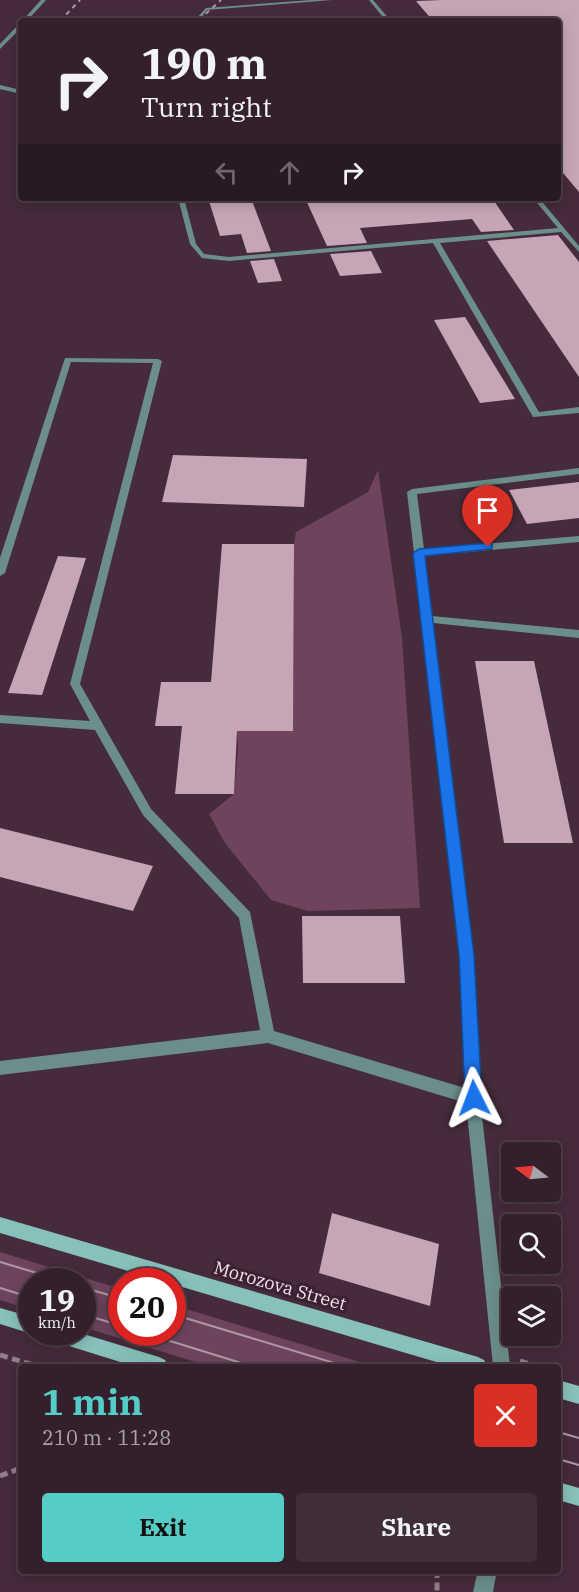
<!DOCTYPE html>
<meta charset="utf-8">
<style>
body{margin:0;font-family:"IBM Plex Serif",serif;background:#3f2d38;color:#f1f3f6;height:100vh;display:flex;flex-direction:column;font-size:22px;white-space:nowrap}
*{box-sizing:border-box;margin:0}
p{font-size:20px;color:#a9a3a9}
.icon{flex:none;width:33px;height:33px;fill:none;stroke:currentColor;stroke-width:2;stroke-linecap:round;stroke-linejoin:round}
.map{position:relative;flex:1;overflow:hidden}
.side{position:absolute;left:18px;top:1364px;width:543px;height:210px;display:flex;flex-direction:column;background:#34202c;border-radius:6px;box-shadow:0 3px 15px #0003,0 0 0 2px #4e3e48}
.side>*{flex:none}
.hud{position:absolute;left:18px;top:18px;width:543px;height:183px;border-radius:6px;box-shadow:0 3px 15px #0003,0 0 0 2px #4e3e48;background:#34202c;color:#f1f3f6;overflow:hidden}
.needle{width:39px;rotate:286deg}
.controls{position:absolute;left:501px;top:1142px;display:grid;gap:12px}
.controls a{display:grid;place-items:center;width:60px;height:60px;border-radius:6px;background:#34202c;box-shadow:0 3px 15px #0003,0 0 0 2px #4e3e48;font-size:30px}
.speed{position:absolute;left:18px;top:1268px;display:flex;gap:12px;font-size:30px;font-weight:700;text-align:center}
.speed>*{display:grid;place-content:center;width:78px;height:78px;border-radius:50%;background:#34202c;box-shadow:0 3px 15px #0003,0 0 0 2px #4e3e48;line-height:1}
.speed small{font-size:15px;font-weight:400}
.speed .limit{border:9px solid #d22;background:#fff;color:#111}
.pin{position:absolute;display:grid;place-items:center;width:51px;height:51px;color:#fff;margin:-62px -26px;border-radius:50% 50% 50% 0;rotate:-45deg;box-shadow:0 0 6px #0007}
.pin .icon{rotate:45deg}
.me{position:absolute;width:66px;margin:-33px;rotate:357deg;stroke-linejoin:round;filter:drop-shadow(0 0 4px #0008)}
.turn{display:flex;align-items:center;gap:21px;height:126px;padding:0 24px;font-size:27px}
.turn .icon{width:78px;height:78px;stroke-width:2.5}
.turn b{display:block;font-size:42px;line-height:51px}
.lanes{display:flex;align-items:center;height:57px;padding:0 24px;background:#0003;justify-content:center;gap:30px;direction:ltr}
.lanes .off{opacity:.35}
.round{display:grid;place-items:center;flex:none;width:63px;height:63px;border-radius:6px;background:#3f2d38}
.head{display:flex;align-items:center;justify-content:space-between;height:102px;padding:0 24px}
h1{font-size:36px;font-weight:700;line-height:45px;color:#55cdc6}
.button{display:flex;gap:12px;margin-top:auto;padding:12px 24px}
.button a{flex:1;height:69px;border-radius:6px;background:#55cdc6;color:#111;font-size:24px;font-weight:700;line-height:69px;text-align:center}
.button a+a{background:#3f2d38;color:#f1f3f6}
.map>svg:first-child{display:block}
.green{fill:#6f435e}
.building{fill:#c6a5b7}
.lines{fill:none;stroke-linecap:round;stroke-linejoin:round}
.path{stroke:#937d8a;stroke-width:5;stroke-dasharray:8 4.5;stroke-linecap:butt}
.service{fill:#6b8e8b;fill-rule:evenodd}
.tertiary{fill:#6b8e8b;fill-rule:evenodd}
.secondary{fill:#88c0bc;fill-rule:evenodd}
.tram{stroke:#ae99a6;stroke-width:2}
.rail{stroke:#ae99a6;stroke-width:2;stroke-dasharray:4.5 4.5;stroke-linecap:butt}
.route{fill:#1a73e8;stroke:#114b97;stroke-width:1.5}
.labels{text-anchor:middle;stroke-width:6;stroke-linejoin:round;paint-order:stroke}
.near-street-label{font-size:18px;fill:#f3e1eb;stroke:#3b2131}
</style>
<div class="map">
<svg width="579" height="1592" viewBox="0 0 579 1592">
<rect width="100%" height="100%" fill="#452b3b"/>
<!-- green -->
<g class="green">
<path d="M378,470L402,638L420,908L308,911L271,900L225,843L209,814L234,794L238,748L237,731H293L294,544L296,532L368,492Z"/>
<path d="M0,1252L121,1289L122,1332H172L173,1305L373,1366H208L83,1327L82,1281H32L31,1310L0,1300Z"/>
</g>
<!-- building -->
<g class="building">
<path d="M442,0H579V192L558,167V21H433L416,1Z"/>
<path d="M208,198H251L271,251L247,253L241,234L220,236Z"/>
<path d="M305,198H492L514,230L481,232L472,219L360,228L367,243L327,246Z"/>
<path d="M558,235L579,262V377L487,241Z"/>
<path d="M371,251L382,273L340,276L330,254Z"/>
<path d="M274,259L282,281L258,283L250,261Z"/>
<path d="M465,317L515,399L480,403L434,320Z"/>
<path d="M173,455L307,459L304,507L162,502Z"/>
<path d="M579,482V518L527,524L509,490Z"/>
<path d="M222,544H294L293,731H237L234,794H175L182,726H155L161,682H211Z"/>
<path d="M58,556L86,558L42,695L8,693Z"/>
<path d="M475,661H534L573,843H504Z"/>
<path d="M0,828L153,866L133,911L0,877Z"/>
<path d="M302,916H400L405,983H303Z"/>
<path d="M332,1213L439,1244L430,1306L319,1273Z"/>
</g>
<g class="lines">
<!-- path -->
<g class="path">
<path d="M0,1355L37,1366"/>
<path d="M520,1361L536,1366"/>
<path d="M0,1476L21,1468"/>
<path d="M437,1570V1592"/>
</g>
<!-- service -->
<g class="service">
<path d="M41,0H46L27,21H22Z"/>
<path d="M311,0H332L207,10L199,21H194L206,8Z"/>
<path d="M369,0H373L391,21H386Z"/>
<path d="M19,24H21V28L0,49V44Z"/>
<path d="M0,85L21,90V94L0,89Z"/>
<path d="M178,198H184L196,244L204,254L229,257L558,228L533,198H539L579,246V252L561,232L440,243L539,412L579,407V413L533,417L433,243L229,261L202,258L190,244Z"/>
<path d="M65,358L158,359L162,361L80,684L151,809L250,912L274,1031L465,1088L460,955L407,492L412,489L579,468V474L417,494L424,549L579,536V542L424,556L432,616L579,630V638L433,623L474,955L480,1098L510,1366H493L466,1103L268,1043L0,1075V1061L260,1030L239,918L143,815L95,730L0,723V715L90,721L70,684L153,363L71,362L5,573L0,576V558Z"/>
</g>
<!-- tertiary -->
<path class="tertiary" d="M478,1570H497L493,1592H473Z"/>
<!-- secondary -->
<g class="secondary">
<path d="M0,1217L478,1357L484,1360L487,1366H450L172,1284V1281H162L0,1233Z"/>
<path d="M0,1308L32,1317V1332H38L32,1334L0,1324Z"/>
<path d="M42,1332H77L159,1357L165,1360L168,1366H133L50,1340L44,1338Z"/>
<path d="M558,1380L579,1386V1404L558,1398Z"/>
<path d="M558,1482L579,1488V1506L558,1500Z"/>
</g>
<!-- tram -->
<g class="tram">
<path d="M0,1262L64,1281"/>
<path d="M82,1287L122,1299"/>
<path d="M0,1288L32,1298"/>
<path d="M82,1314L122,1326"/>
<path d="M172,1314L344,1366"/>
<path d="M141,1332L251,1366"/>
<path d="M558,1432L579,1438"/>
<path d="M558,1459L579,1465"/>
</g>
<!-- rail -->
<g class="rail">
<path d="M60,21L80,0"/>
<path d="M202,21V17L221,0"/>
</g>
</g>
<!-- route -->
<path class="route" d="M488,543L492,544V549L425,556L474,955L482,1098L480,1103L474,1106L468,1103L465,1098L459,955L413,553L419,549Z"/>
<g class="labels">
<!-- near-street labels -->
<g class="near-street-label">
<text transform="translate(280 1286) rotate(16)" y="6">Morozova Street</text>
</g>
</g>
</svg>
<div class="controls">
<a><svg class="needle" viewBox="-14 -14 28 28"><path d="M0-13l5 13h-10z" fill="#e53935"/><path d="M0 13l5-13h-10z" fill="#a9a3a9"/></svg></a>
<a><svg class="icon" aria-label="search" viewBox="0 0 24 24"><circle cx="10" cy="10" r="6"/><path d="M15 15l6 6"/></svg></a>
<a><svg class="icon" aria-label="layers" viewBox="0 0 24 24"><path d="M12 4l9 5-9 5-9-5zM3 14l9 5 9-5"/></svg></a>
</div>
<div class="speed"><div>19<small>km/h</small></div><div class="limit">20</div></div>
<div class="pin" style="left:488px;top:547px;background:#d93025"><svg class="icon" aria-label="arrive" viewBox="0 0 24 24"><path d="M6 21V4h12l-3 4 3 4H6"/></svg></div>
<svg class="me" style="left:474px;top:1098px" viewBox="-20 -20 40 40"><path d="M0-17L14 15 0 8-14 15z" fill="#1a73e8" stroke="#fff" stroke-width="4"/></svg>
<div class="hud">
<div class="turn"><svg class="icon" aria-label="right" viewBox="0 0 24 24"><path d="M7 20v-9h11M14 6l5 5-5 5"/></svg><div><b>190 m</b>Turn right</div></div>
<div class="lanes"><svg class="icon off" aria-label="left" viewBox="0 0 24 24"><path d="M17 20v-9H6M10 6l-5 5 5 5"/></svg><svg class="icon off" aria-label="ahead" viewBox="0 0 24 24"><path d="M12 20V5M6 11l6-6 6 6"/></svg><svg class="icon" aria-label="right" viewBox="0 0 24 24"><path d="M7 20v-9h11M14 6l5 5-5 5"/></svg></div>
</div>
<section class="side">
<div class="head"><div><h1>1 min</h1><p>210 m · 11:28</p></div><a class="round" style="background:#d93025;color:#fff"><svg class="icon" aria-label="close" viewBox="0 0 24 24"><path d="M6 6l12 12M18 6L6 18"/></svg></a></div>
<div class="button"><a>Exit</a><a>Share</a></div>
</section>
</div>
